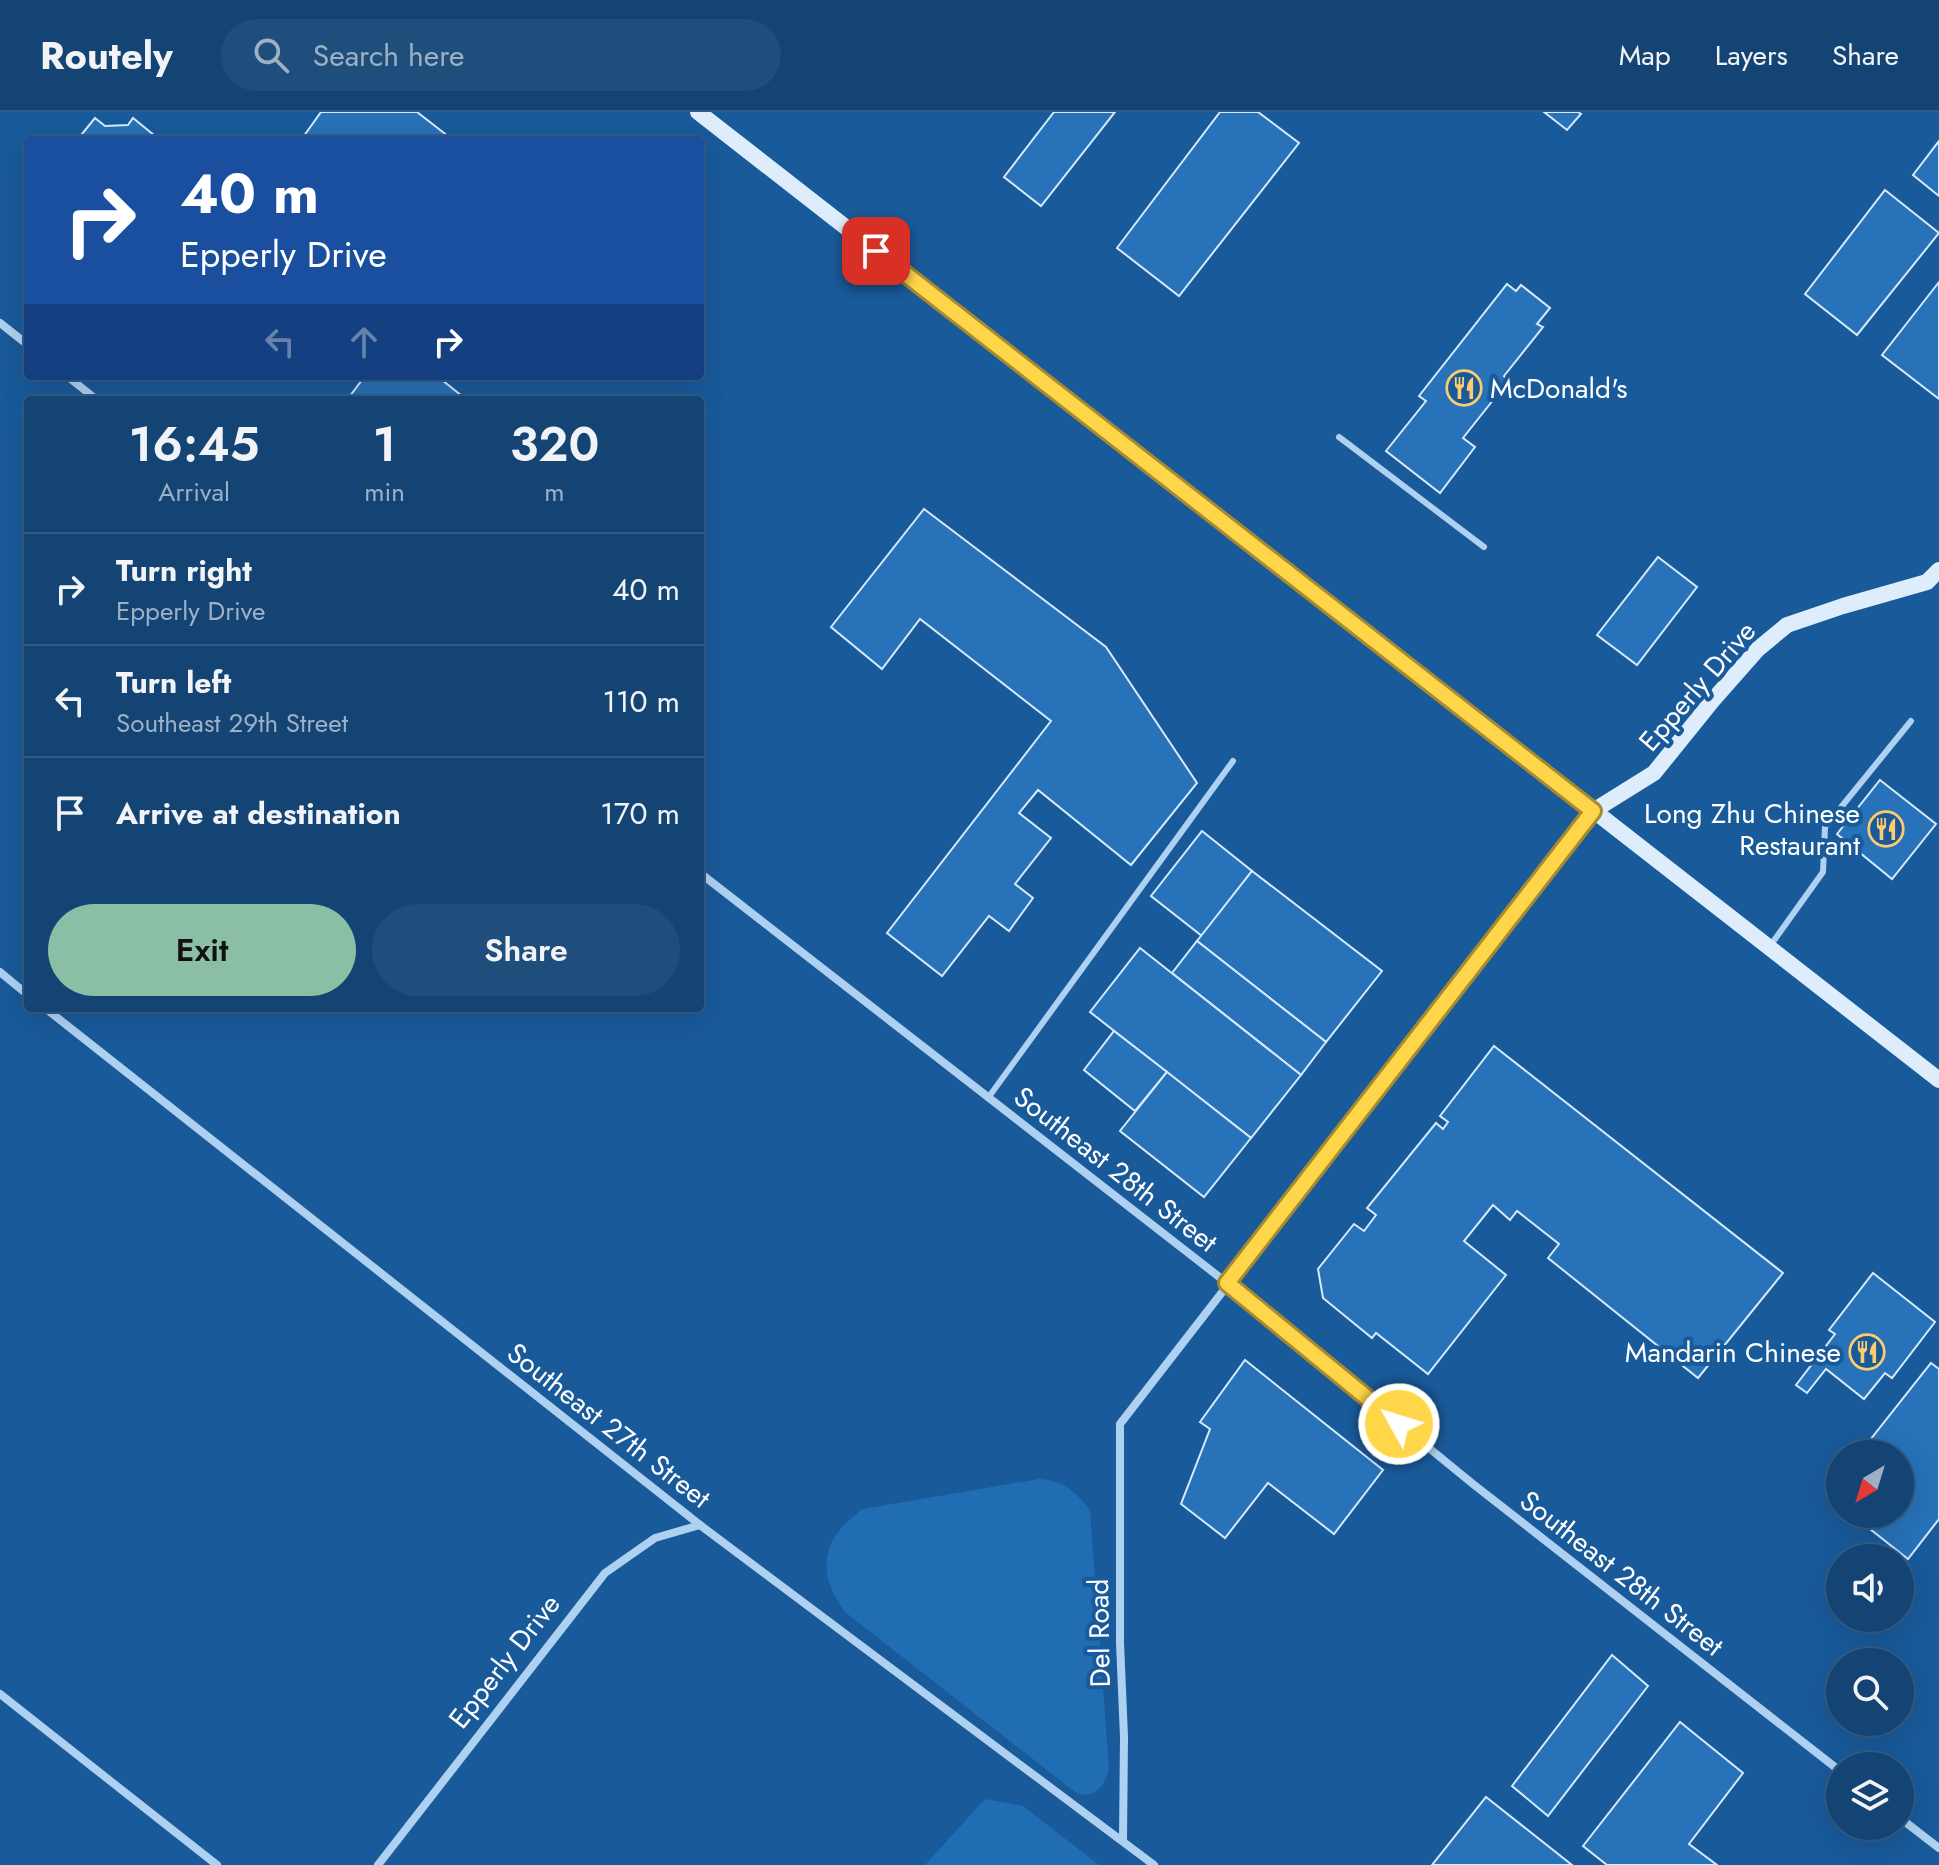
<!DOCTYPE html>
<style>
body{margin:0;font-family:Jost,sans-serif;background:#204e7c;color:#f1f3f6;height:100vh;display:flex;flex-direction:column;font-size:30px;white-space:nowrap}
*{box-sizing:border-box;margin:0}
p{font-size:26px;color:#9db0c5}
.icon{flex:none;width:44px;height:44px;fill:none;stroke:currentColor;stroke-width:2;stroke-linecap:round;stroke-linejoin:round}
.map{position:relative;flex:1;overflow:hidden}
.side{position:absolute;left:24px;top:284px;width:680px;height:616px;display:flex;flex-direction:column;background:#134474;border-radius:8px;box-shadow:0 8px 32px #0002,0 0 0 2px #325c86}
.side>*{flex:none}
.top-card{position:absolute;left:24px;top:24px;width:680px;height:244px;border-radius:8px;box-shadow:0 8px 32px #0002,0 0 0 2px #325c86;background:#1a4fa0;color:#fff;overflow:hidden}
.needle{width:52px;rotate:218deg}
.fabs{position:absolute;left:1826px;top:1328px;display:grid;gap:16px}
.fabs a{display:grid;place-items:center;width:88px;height:88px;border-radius:50%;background:#134474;box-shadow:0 8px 32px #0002,0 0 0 2px #325c86;font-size:40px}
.pin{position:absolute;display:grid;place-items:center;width:68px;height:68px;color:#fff;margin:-34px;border-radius:16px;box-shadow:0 4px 12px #0006}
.me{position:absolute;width:88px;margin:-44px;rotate:309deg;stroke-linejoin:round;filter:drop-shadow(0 0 6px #0008)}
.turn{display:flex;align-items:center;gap:28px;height:168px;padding:0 24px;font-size:36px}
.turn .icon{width:104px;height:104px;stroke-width:2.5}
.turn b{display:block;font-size:56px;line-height:68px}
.lanes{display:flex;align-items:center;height:76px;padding:0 24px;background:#0003;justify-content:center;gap:40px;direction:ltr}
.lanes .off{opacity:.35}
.eta{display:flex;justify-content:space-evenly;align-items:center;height:136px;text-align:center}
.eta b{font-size:48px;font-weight:600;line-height:56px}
.action{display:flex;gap:16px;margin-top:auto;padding:16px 24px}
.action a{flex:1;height:92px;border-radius:48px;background:#8abfa5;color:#111;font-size:32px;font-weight:600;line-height:92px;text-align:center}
.action a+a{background:#204e7c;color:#f1f3f6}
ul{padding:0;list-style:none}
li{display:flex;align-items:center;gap:24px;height:112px;padding:0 24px;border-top:2px solid #325c86}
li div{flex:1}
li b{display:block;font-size:30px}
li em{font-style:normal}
header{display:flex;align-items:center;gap:48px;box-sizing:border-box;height:112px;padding:0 40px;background:#134474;border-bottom:2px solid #325c86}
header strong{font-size:38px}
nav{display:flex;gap:44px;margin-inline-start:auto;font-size:28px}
.search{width:560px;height:72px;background:#204e7c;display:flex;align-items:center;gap:20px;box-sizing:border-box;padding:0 28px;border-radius:44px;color:#9db0c5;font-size:30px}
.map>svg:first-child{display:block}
.green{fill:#216db4}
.building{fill:#2772b9;stroke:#d6eafc;stroke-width:2}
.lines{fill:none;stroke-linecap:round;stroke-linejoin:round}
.lane{stroke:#afd1f1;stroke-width:6}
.street{stroke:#afd1f1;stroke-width:8}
.secondary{stroke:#ddedfc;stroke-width:16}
.route-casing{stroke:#a68a30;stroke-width:20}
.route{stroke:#ffd54a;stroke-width:14}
.labels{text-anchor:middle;stroke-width:8;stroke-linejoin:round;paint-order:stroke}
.poi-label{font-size:28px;fill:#fff;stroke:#195a9a;text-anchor:end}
.street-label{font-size:28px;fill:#fff;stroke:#195a9a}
</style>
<header>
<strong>Routely</strong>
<div class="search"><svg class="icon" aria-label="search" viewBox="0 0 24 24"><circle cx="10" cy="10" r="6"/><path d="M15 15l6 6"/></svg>Search here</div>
<nav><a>Map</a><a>Layers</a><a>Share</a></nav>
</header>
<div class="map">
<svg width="1939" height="1753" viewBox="0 0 1939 1753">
<rect width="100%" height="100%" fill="#195a9a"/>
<!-- green -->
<g class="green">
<path d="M1039,1367C1063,1368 1077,1380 1090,1399L1109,1657C1105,1674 1093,1689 1075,1680L845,1500C815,1459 822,1426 863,1397Z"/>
<path d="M985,1687L1023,1694L1099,1753H925Z"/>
</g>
<!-- building -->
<g class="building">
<path d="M321,0H417L453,28H301Z"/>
<path d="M1054,0H1115L1041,94L1004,65Z"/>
<path d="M1220,0H1258L1299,31L1179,184L1117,136Z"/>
<path d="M1544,0H1578L1581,2L1567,18Z"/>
<path d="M95,6L105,14L128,13L133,6L160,28H77Z"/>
<path d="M1939,29V84L1913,63Z"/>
<path d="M1885,78L1939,121L1857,223L1805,182Z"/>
<path d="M1939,170V287L1882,243Z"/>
<path d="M1507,172L1516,179L1521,173L1550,196L1537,212L1543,215L1504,264L1509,268L1463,326L1475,335L1440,381L1386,339L1426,289L1419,284Z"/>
<path d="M365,264H377L383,269L387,264H437L467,288H347Z"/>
<path d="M924,397L1106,535L1197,671L1131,753L1038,678L1019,701L1051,726L1015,772L1033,786L1009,819L989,804L942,864L887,821L1051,609L920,507L882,557L831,515Z"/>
<path d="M1658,445L1697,475L1637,553L1597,523Z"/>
<path d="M1880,668L1936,712L1892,767L1837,722Z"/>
<path d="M1202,719L1252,759L1202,824L1151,784Z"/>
<path d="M1252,759L1382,859L1326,930L1197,829Z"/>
<path d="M1197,829L1326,930L1301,963L1172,861Z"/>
<path d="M1140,836L1301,963L1251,1026L1090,900Z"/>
<path d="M1114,919L1167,960L1135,999L1084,958Z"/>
<path d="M1494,934L1783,1161L1698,1266L1548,1146L1559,1132L1517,1099L1510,1108L1493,1093L1464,1129L1506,1163L1428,1262L1376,1221L1372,1226L1323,1186L1318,1157L1354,1112L1364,1119L1376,1103L1367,1096L1436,1011L1443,1017L1448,1010L1440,1004Z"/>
<path d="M1167,960L1251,1026L1204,1085L1120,1019Z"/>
<path d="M1873,1161L1935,1210L1892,1266L1885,1261L1864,1287L1826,1257L1807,1281L1796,1273L1835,1222L1829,1218Z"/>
<path d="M1245,1248L1383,1358L1334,1422L1268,1371L1225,1426L1181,1392L1210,1317L1200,1310Z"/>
<path d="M1931,1251L1939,1257V1407L1908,1447L1851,1402H1900V1342H1859Z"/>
<path d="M1840,1366V1393L1827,1383Z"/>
<path d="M1612,1543L1648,1574L1548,1704L1512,1674Z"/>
<path d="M1680,1610L1743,1661L1689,1732L1717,1753H1607L1583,1734Z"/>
<path d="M1486,1685L1572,1753H1432Z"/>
</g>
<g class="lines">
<!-- lane -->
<g class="lane">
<path d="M1339,325L1484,435"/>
<path d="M1770,834L1823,760L1825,715L1911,609"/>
<path d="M988,986L1233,649"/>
</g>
<!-- street -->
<g class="street">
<path d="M0,211L28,233"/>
<path d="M67,264L97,288"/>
<path d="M700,761L1227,1171L1473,1372L1840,1659"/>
<path d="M0,860L28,883"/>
<path d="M45,896L700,1413L1154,1753"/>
<path d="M0,1582L217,1753"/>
<path d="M1900,1706L1939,1736"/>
<path d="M1123,1728L1124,1625L1120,1531V1312L1481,846"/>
<path d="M378,1753L605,1461L655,1426L700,1413"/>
</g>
<!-- secondary -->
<g class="secondary">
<path d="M698,0L1939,968"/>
<path d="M1481,846L1593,699L1654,661L1713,588L1758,537L1787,513L1843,494L1927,470L1939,458"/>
</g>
</g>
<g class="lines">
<defs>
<path id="route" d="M876,139L1593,699L1227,1171L1399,1312"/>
</defs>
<!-- route casing -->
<use href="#route" class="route-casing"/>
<!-- route -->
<use href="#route" class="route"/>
</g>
<!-- icons -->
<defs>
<symbol id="restaurant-ring" viewBox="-11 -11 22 22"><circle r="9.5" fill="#195a9a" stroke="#ffcb6f" stroke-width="1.5"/><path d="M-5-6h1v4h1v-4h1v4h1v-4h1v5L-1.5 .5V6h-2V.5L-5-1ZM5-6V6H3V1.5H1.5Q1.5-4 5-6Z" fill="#ffcb6f"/></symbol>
</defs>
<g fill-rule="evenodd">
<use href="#restaurant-ring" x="1444" y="256" width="40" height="40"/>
<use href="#restaurant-ring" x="1866" y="697" width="40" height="40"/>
<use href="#restaurant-ring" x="1847" y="1220" width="40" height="40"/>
</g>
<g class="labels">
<!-- poi labels -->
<g class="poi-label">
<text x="1490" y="286" text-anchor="start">McDonald's</text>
<text x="1860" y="711">Long Zhu Chinese<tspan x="1860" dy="32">Restaurant</tspan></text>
<text x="1841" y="1250">Mandarin Chinese</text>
</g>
<!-- street labels -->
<g class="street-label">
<text transform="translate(1697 574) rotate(-49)" y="10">Epperly Drive</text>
<text transform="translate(1116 1057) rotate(38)" y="10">Southeast 28th Street</text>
<text transform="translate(609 1313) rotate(38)" y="10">Southeast 27th Street</text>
<text transform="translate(1622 1461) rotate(38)" y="10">Southeast 28th Street</text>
<text transform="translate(1099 1521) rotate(-91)" y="10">Del Road</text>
<text transform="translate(504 1549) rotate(-52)" y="10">Epperly Drive</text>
</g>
</g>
</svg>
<div class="fabs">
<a><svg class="needle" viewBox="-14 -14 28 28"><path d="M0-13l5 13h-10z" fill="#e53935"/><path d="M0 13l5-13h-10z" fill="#9db0c5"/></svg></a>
<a><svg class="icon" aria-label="sound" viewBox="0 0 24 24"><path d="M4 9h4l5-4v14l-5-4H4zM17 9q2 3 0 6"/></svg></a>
<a><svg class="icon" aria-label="search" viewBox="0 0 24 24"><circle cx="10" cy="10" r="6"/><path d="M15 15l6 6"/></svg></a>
<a><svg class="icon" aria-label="layers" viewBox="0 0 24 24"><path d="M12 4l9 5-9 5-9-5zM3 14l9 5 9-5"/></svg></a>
</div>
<div class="pin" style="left:876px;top:139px;background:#d93025"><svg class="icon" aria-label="arrive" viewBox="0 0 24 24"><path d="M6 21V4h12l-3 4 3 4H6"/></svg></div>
<svg class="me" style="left:1399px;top:1312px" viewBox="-20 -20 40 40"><circle r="17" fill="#ffd54a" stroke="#fff" stroke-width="3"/><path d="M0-11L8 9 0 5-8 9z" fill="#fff"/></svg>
<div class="top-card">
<div class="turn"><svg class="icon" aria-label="right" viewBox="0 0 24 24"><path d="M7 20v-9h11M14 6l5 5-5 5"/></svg><div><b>40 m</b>Epperly Drive</div></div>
<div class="lanes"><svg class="icon off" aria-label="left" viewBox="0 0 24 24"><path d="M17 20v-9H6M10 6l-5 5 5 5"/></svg><svg class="icon off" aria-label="ahead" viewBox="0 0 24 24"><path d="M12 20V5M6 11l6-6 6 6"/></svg><svg class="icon" aria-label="right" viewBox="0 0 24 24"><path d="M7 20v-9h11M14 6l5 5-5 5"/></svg></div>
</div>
<section class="side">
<div class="eta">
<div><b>16:45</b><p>Arrival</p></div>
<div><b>1</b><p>min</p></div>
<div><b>320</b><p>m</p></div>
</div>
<ul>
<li><svg class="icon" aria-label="right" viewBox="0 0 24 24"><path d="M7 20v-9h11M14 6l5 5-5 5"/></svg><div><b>Turn right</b><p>Epperly Drive</p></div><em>40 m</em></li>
<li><svg class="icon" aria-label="left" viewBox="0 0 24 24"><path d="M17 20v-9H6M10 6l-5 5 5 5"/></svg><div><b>Turn left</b><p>Southeast 29th Street</p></div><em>110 m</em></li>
<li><svg class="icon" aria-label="arrive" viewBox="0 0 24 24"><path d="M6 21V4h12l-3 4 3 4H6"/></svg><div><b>Arrive at destination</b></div><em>170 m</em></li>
</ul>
<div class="action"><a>Exit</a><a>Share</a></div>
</section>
</div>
